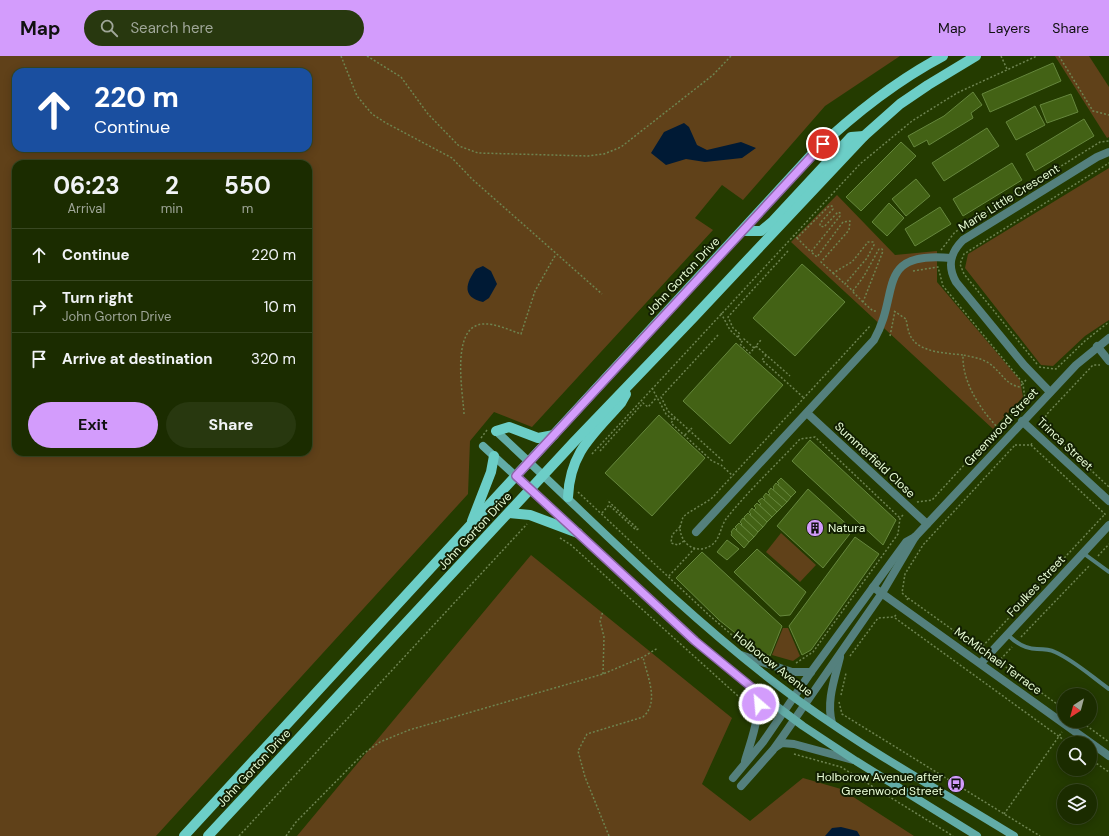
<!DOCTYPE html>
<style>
body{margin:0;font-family:"DM Sans",sans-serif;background:#28380f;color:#f1f3f6;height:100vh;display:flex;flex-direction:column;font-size:15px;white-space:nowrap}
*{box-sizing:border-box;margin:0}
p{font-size:13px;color:#a0a799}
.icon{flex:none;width:22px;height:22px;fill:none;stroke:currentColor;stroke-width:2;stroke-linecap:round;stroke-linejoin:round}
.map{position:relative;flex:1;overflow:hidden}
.side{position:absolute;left:12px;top:104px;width:300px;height:296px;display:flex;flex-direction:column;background:#1b2c00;border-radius:12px;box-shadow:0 2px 10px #0003,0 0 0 1px #394822}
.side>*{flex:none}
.guide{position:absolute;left:12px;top:12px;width:300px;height:84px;border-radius:12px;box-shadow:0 2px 10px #0003,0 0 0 1px #394822;background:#1a4fa0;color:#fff;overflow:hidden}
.needle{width:26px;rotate:216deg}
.tools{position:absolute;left:1057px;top:632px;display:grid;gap:8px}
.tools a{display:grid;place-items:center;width:40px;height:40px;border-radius:50%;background:#1b2c00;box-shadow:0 2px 10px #0003,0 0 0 1px #394822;font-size:20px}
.pin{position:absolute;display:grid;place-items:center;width:34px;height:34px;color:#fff;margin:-17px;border:2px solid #fff;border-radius:50%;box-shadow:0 1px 4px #0007}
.me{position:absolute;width:44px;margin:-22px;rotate:333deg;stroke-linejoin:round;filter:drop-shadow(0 0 3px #0008)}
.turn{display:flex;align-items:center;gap:14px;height:84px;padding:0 16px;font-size:18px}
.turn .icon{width:52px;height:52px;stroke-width:2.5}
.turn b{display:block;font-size:28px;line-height:34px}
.eta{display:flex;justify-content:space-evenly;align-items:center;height:68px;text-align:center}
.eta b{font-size:24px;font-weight:700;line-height:28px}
.action{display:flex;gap:8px;margin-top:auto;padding:8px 16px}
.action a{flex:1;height:46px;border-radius:24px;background:#d39cfc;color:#111;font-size:16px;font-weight:700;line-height:46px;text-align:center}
.action a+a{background:#28380f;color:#f1f3f6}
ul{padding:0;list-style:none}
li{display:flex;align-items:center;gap:12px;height:52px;padding:0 16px;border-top:1px solid #394822}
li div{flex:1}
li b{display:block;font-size:15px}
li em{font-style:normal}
header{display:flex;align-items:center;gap:24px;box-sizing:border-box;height:56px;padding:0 20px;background:#d39cfc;color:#111}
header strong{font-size:19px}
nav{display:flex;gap:22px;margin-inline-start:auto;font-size:14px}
.search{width:280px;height:36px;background:#28380f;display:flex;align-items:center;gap:10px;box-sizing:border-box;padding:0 14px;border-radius:22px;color:#a0a799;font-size:15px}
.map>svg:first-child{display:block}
.green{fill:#604119;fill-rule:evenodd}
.water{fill:#001a35}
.building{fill:#436215;stroke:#66873d}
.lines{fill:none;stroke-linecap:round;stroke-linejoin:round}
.path{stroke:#6e8450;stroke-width:1.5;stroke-dasharray:2 2;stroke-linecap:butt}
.service{stroke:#54807d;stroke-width:4}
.minor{stroke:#54807d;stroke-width:8}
.tertiary{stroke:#54807d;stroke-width:8}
.secondary{stroke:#62aca7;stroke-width:8}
.primary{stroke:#6ccec7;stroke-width:10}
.route-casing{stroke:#8965a4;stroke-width:10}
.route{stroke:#d39cfc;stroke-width:7}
.labels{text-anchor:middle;stroke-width:4;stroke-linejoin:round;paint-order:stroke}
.street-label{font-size:12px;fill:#e9fdd6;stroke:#121f02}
.poi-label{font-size:12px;fill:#e9fdd6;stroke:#121f02;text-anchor:start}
</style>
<header>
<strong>Map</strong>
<div class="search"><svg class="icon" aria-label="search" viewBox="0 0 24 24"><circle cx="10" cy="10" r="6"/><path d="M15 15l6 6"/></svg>Search here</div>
<nav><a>Map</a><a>Layers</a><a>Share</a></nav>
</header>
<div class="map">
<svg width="1109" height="780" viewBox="0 0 1109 780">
<rect width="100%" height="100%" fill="#243b00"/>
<!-- green -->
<g class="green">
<path d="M0,0H900L825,50L743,144L722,129L695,162L713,174L532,371L494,356L470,385L468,438L156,780H0ZM16,16H308V92H16ZM16,108H308V396H16Z"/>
<path d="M1055,0H1089L1109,31V81L1107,82Z"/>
<path d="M1109,112V264L1085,280L1053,310L1041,309L965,212L968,198Z"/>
<path d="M837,139L895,199L937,195V226L1020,324L1023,341L993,373L791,186Z"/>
<path d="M781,477L816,509L800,526L766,496Z"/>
<path d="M531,499L732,662L702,728L750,765L803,722L841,733L914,780H297Z"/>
<path d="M783,572H788L800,600L793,605L772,599Z"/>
</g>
<!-- water -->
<g class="water">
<path d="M684,67L689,71L697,89L707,94L741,86L756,92L742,102L705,106L686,103L666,109L651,97L664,76Z"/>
<path d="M483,210L491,215L497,228L489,242L483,246C461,241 466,227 476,213Z"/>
<path d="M841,771L857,775L860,780H825L832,772Z"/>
</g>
<!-- building -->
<g class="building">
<path d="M1053,7L1061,25L990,56L982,38Z"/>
<path d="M973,36L982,49L971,57L973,62L929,89L927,84L914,91L908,80L944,60Z"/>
<path d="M1071,38L1078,56L1047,67L1040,49Z"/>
<path d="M1035,50L1045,69L1016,84L1006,66Z"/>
<path d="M1084,63L1094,80L1035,115L1026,98Z"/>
<path d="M987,72L999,90L944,125L932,107Z"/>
<path d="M901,86L916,100L861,155L846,141Z"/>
<path d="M1012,107L1022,124L963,160L953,143Z"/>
<path d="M916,123L930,140L906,160L892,143Z"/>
<path d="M889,147L904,162L887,180L872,166Z"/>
<path d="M940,151L951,168L915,190L905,173Z"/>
<path d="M802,208L845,246L795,300L753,262Z"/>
<path d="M736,287L783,329L730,388L683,345Z"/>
<path d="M659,359L705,402L652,460L605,417Z"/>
<path d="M810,384L896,464L883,489L792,405Z"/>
<path d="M781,422L796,436L791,441L778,429L779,427L777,426Z"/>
<path d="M776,427L791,441L787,446L773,434L774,432L773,431Z"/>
<path d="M771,432L787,446L782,451L768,439L770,438L768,436Z"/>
<path d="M808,433L853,474L823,512L777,470Z"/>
<path d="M766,437L782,451L777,456L764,444L765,442L763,441Z"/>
<path d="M762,442L777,456L772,461L759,449L761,448L758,445Z"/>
<path d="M757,447L772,461L767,466L754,454L756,452L754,450Z"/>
<path d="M752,452L767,466L763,471L750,459L751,458L749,456Z"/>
<path d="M748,457L763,471L758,476L745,464L744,461Z"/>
<path d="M743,462L758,476L754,481L741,469L742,468L740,466Z"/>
<path d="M739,467L754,481L749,486L736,474L737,473L735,471Z"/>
<path d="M734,472L749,486L744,492L731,479L732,477L731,476Z"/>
<path d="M855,481L879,498L811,594L802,599L789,570Z"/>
<path d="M727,484L739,493L727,504L717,496Z"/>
<path d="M757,493L806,536L790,559L780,560L734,516Z"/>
<path d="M702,496L782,570L770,600L754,592L719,564L676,522Z"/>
</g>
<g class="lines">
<!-- path -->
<g class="path">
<path d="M341,0L357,40L372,58L386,67L452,102L472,123L602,238"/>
<path d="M367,0L401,21L428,58L459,90L478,97L588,100L604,98L621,91L713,19L731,0"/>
<path d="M1001,0L1007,13"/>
<path d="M1059,0L1093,55L1109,59"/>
<path d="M793,179L797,182L829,150H832L833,153L820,167V170L824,171L838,156L840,157V160L811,196L817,201L843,166L850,165L849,174L821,206L833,217L852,206L868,186H873L874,189L867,202L845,228L853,235L864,220L879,193H882L883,195L863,246L873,255H877"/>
<path d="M797,182L811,196"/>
<path d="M941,194L955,176L1100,86L1109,85"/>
<path d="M913,215L938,211L943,230L1023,327L1020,331C1006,329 1001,316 990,308C982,302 972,301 963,299"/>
<path d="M833,217L845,228"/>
<path d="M853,236L863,246"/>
<path d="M894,255L906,263C907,268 908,276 911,281C920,297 947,297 963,299C962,326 980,353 998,372L932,444L916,446"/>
<path d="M721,257L730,274L742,285"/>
<path d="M718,279L661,341L668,355L723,405"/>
<path d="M890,280L895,255"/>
<path d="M738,281L740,278L733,272L728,261L788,195"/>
<path d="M756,290L790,320"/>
<path d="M754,292L744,283L740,288L750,297L761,284"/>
<path d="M766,299L762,304L804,342"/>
<path d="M1037,308L964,218L960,208L964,198L1109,107"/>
<path d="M1039,311L1056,313L1086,284L1109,266"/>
<path d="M652,332L666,358L673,364"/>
<path d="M464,358C463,337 450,270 483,268C495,267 509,274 521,278L535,235L556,198"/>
<path d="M675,362L671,367L712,405L721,409L733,420"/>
<path d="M1046,372L1109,431"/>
<path d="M1044,373L1046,359L1093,309H1100"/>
<path d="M1002,376L998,372L1025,344L1023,327L1026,324"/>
<path d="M685,379L692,372"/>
<path d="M481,382L487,374"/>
<path d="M1015,389H1031L1032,387"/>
<path d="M1031,389L1106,459"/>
<path d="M600,395L643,347L648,351L657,341"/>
<path d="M592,398L860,108L912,65L957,37L1037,0"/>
<path d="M578,436L710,560L747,592"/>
<path d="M602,457L609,449L636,474L638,473L607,444"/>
<path d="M680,471L683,461L688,457L711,443L871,269"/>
<path d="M560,482L571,489L748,649"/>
<path d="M684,485L678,489L671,487L672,479L680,471C680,489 698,500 713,488C720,482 721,470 726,463C748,435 776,409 800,383L815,381L900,462"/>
<path d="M1098,500L1109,488"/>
<path d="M669,520L695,492"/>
<path d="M908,542L981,594"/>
<path d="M907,544L908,542L902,537L905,518L923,489L1015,389"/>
<path d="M895,562L1068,687"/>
<path d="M1021,581L1089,510"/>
<path d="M980,593L1105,458"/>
<path d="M850,600L878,562L894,561L896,559"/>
<path d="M996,604L1064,653"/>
<path d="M998,606L1012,591"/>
<path d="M796,607L813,596L898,478L900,462L904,458"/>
<path d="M603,618L604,581L600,565L603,555"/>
<path d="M841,639L846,617"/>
<path d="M839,646L842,658L1040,780"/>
<path d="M765,661L770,655"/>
<path d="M1080,665L1109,686"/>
<path d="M794,698L841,711L953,780"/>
<path d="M1090,703L1109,716"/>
<path d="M1004,758L1062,676"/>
<path d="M239,780L527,468"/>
<path d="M286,780L296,766L363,698L380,686L409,674L603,618L643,601L658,592"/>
<path d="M609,780L585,721L578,695L587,678L643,661C660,646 647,620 643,601"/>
</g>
<!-- service -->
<g class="service">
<path d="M1083,497L1109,516"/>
<path d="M1008,579C1016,587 1025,593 1037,593C1044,593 1049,593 1055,596C1075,605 1092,621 1109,633"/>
</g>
<!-- minor -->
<g class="minor">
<path d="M1097,290L1109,305"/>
<path d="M1050,336L1024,309L956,226C947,210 950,197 963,184L1097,101L1109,96"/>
<path d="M807,357L927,468"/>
<path d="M1022,365L1109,445"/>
<path d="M696,476L874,284C901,237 874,195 951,202"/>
<path d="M915,481L1076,309L1109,282"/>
<path d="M873,531L1109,700"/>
<path d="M981,607L1109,469"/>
</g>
<!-- tertiary -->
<g class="tertiary">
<path d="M741,599L792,616H811"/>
<path d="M832,667C826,645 835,622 840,601"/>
<path d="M776,691L782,687L794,688L853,704"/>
<path d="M745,705C752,681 762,659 755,634"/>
<path d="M733,722L763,686L811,616L906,486L915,481"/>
<path d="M741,730L773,694L783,680L882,537L915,481"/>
</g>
<!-- secondary -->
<g class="secondary">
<path d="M496,375C589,461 678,553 779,630C852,686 936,732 1014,780"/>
<path d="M483,390L695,585L755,634L803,670L856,705L977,780"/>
</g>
<!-- primary -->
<g class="primary">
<path d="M742,175H761L773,165L851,81L864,80"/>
<path d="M496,375L509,371L538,382L554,379"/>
<path d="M568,441C570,396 593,379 621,347L626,338"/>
<path d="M509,457L530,459L578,477"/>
<path d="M472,465L491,416L494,400"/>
<path d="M184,780L815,95C854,58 896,25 943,0"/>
<path d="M208,780L574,386L693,262L864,80L900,48L928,29L976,0"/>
</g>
</g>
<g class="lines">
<defs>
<path id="route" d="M759,648L755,634L695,585L516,420L823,88"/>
</defs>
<!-- route casing -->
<use href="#route" class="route-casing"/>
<!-- route -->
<use href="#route" class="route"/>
</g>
<!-- icons -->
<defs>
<symbol id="building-disc" viewBox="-11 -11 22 22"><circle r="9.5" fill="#d39cfc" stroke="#121f02"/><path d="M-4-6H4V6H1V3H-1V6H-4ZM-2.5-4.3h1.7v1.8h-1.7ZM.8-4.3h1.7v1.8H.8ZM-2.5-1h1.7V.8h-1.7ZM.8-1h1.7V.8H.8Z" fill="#111"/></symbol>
<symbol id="bus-disc" viewBox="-11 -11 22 22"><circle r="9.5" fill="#d39cfc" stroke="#121f02"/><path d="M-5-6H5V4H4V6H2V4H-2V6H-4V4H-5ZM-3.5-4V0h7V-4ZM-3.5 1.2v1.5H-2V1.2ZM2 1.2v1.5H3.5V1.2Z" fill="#111"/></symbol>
</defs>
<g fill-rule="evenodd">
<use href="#building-disc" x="805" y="462" width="20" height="20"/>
<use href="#bus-disc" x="946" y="718" width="20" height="20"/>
</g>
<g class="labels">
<!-- street labels -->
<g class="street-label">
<text transform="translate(1009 142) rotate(-32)" y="4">Marie Little Crescent</text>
<text transform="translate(683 220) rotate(-47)" y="4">John Gorton Drive</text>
<text transform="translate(1001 371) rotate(-47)" y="4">Greenwood Street</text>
<text transform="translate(1065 388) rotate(43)" y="4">Trinca Street</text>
<text transform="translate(875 404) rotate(43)" y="4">Summerfield Close</text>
<text transform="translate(475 475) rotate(-47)" y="4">John Gorton Drive</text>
<text transform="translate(1036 530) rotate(-47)" y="4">Foulkes Street</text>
<text transform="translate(998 605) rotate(36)" y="4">McMichael Terrace</text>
<text transform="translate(773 608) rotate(38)" y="4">Holborow Avenue</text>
<text transform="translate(254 712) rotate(-47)" y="4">John Gorton Drive</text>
</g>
<!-- poi labels -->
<g class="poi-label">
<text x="828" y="476">Natura</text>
<text x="943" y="725" text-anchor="end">Holborow Avenue after<tspan x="943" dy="14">Greenwood Street</tspan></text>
</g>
</g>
</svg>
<div class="tools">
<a><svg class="needle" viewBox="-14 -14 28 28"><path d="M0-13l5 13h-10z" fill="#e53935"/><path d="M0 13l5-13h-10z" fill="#a0a799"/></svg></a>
<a><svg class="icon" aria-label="search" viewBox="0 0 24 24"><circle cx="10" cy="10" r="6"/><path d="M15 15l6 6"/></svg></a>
<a><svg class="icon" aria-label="layers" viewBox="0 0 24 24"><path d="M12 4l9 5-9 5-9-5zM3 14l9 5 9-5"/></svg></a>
</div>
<div class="pin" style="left:823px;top:88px;background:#d93025"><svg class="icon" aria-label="arrive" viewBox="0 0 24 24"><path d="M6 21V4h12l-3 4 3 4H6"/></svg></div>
<svg class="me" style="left:759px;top:648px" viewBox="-20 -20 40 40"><circle r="17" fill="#d39cfc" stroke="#fff" stroke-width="3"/><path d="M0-11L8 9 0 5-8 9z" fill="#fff"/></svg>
<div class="guide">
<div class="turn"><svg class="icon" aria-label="ahead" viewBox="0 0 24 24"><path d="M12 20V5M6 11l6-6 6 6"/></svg><div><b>220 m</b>Continue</div></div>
</div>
<section class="side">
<div class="eta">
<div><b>06:23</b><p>Arrival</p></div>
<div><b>2</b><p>min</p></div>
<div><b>550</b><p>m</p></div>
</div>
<ul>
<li><svg class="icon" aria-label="ahead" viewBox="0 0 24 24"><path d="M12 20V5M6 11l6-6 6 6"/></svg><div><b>Continue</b></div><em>220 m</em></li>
<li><svg class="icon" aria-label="right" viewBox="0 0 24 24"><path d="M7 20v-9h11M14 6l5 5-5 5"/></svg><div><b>Turn right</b><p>John Gorton Drive</p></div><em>10 m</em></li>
<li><svg class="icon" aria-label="arrive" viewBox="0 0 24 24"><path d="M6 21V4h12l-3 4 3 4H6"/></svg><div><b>Arrive at destination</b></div><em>320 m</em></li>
</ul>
<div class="action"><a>Exit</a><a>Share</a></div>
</section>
</div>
